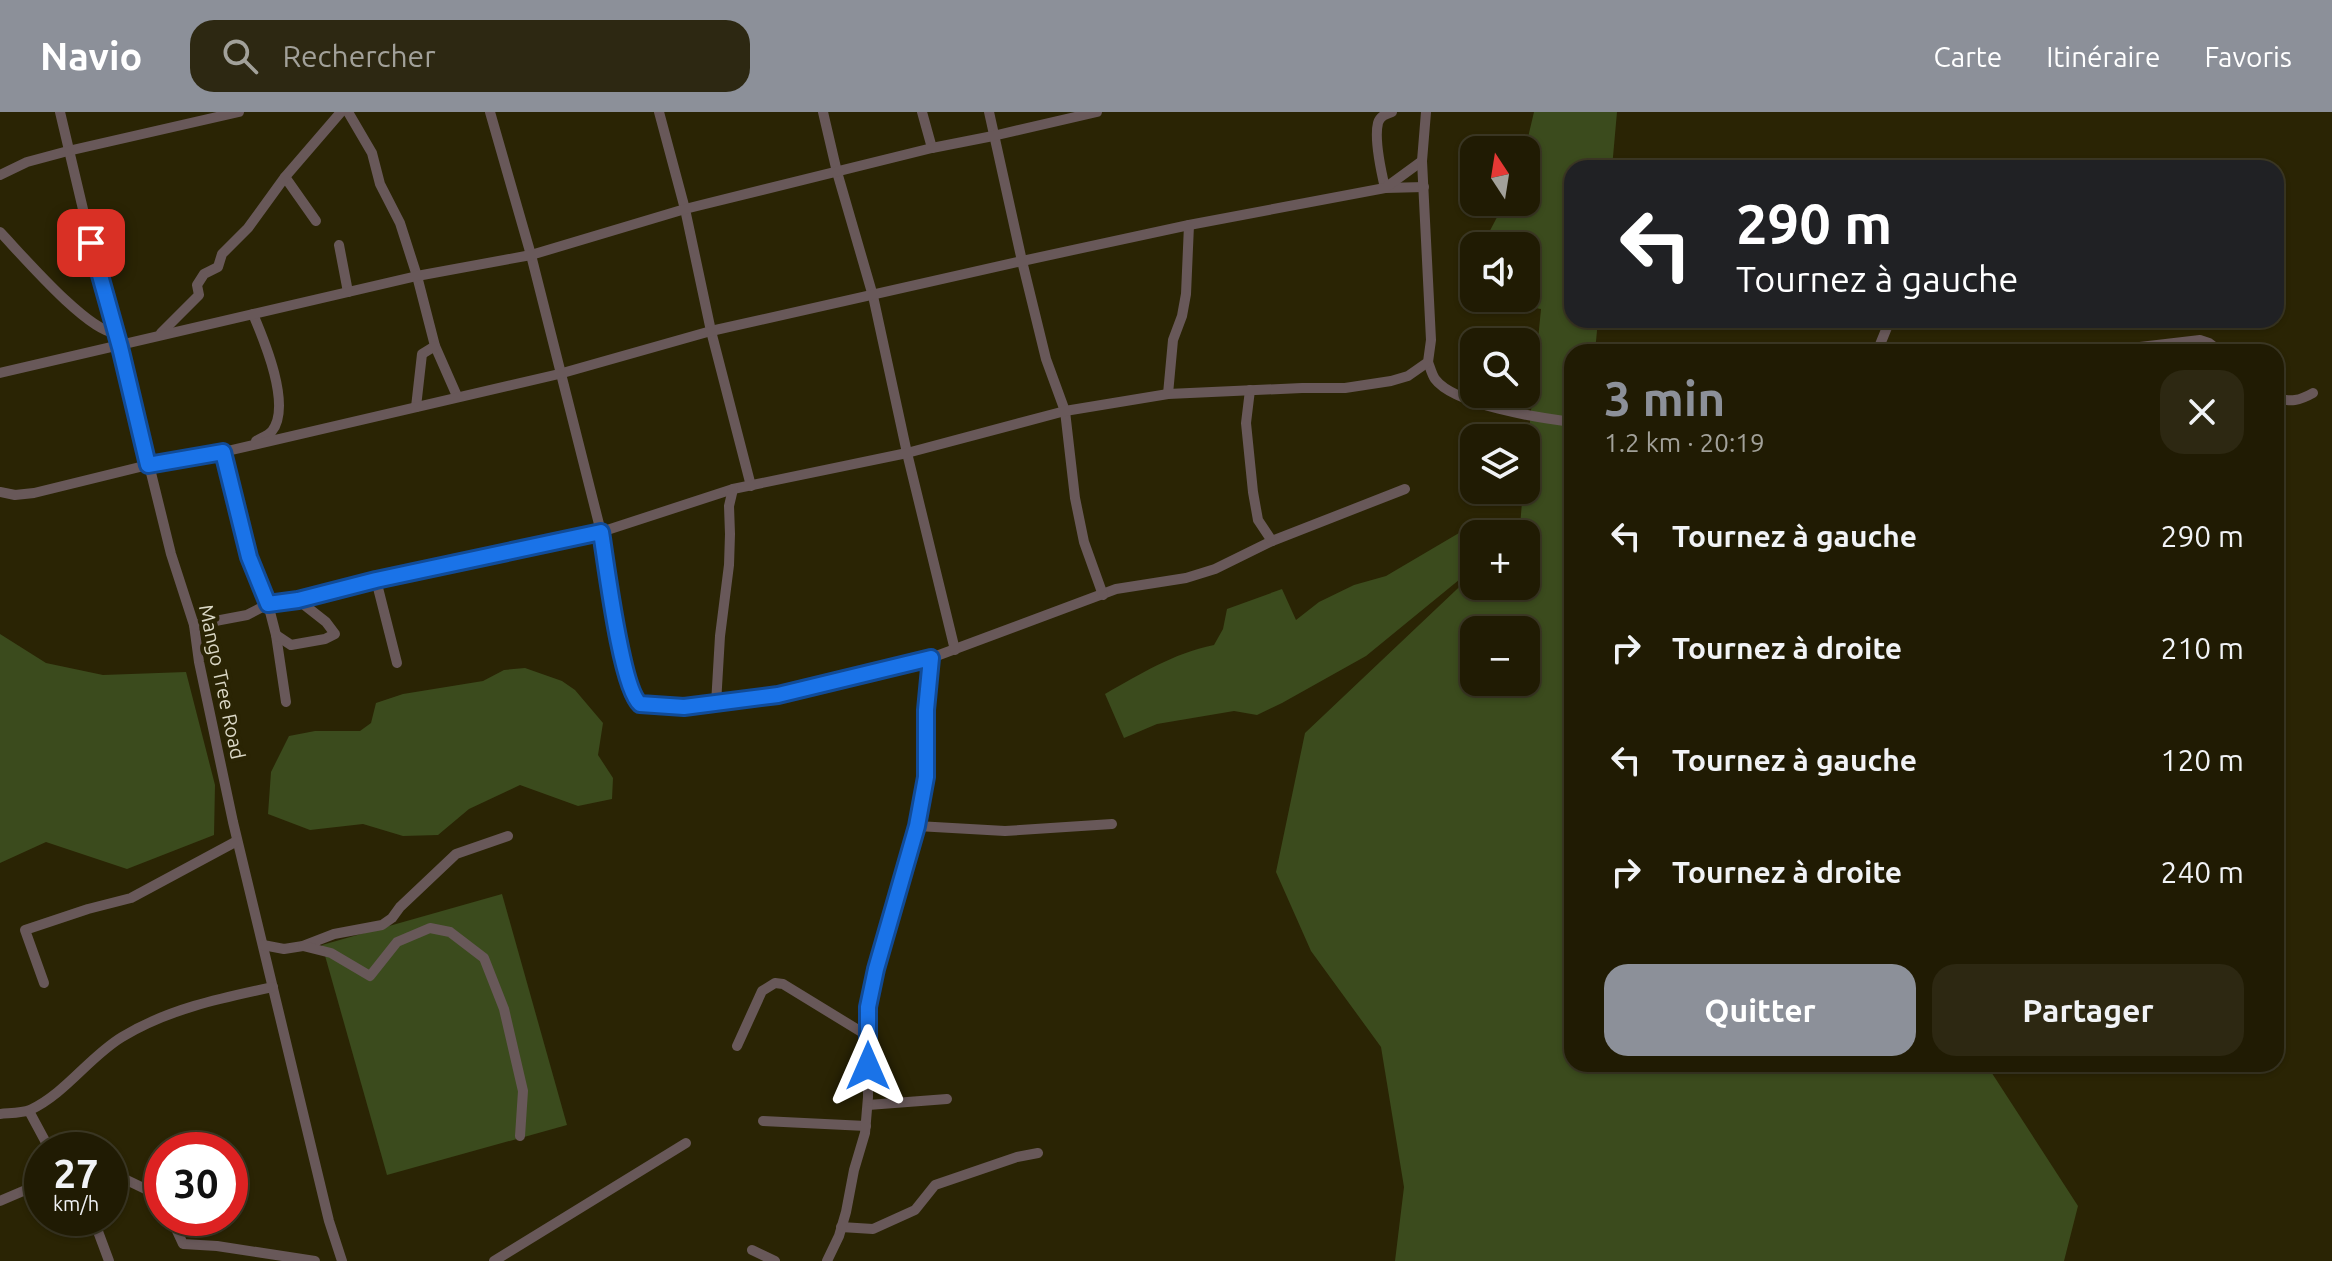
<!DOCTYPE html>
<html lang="fr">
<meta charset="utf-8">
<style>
body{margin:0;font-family:Ubuntu,sans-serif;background:#2d2812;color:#f1f3f6;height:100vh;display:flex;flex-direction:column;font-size:30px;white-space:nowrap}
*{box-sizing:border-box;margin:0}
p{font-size:26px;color:#a2a19a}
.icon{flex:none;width:44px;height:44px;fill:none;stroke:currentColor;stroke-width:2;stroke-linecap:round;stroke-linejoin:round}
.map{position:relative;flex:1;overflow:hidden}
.side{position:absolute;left:1564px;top:232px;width:720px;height:728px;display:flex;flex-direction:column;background:#201b03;border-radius:24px;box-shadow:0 2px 6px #0004,0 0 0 2px #3d3925}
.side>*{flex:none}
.hud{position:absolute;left:1564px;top:48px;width:720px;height:168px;border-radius:24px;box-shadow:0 2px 6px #0004,0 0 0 2px #3d3925;background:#202124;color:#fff;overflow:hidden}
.needle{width:52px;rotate:348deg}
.buttons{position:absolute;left:1460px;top:24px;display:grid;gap:16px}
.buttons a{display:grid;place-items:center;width:80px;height:80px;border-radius:16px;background:#201b03;box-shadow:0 2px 6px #0004,0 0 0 2px #3d3925;font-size:40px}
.speed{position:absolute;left:24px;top:1020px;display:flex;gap:16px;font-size:40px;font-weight:700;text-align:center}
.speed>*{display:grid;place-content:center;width:104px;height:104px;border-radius:50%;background:#201b03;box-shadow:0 2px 6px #0004,0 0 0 2px #3d3925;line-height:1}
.speed small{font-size:20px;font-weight:400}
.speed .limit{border:12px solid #d22;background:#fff;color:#111}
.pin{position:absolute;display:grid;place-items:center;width:68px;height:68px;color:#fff;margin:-34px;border-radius:16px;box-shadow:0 4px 12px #0006}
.me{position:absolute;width:88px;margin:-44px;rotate:0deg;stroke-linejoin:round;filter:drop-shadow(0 0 6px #0008)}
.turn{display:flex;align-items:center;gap:28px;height:168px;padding:0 40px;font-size:36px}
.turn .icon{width:104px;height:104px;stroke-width:2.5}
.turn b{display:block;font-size:56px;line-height:68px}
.round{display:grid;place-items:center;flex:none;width:84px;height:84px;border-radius:24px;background:#2d2812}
.summary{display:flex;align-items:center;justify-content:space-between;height:136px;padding:0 40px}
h1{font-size:48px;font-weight:600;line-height:60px;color:#8c9099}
.cta{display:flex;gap:16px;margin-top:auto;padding:16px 40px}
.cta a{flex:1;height:92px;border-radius:24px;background:#8c9099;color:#fff;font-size:32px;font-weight:600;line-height:92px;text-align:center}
.cta a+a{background:#2d2812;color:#f1f3f6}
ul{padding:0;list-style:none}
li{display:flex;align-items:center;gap:24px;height:112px;padding:0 40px}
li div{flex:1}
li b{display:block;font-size:30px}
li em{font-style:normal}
header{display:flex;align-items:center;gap:48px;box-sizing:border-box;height:112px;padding:0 40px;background:#8c9099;color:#fff}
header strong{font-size:38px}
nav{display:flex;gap:44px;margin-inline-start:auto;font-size:28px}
.search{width:560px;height:72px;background:#2d2812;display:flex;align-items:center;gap:20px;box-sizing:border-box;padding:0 28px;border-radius:24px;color:#a2a19a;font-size:30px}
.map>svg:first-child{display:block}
.green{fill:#3b4b1d;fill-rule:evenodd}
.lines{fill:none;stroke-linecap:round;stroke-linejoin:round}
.minor{stroke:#685859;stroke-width:10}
.route-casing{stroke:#114b97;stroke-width:20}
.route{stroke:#1a73e8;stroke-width:14}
.labels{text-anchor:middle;stroke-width:8;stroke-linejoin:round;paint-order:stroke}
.street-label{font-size:20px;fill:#dbd8c6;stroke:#2a2404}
</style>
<header>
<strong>Navio</strong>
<div class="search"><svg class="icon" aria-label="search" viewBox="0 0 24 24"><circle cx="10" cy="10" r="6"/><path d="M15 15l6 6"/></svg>Rechercher</div>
<nav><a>Carte</a><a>Itinéraire</a><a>Favoris</a></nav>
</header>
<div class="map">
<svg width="2332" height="1149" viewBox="0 0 2332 1149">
<rect width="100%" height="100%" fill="#2a2404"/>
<!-- green -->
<g class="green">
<path d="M1534,0H1617L1612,56H1572V208H1598L1595,240H1572V952H1986L2078,1094L2064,1149H1395L1404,1075L1381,935L1311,839L1276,760L1305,621L1474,461V474H1526V422H1512L1520,414L1523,378H1526V350L1541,197L1502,190L1501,186H1526V134H1487L1485,128L1505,90H1526L1525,38ZM1474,518H1526V570H1474Z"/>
<path d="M1459,421L1474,436V450L1465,463L1366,544L1282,591L1257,603L1234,599L1157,612L1124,626L1105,582C1142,561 1172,542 1214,533L1223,517L1227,497L1282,477L1296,508L1319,490L1354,473L1386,464Z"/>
<path d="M0,522L46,551L103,563L186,560L215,673L214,723L127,757L46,730L0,751Z"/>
<path d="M525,556L562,569L575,578L603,611L598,643L613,666L612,687L578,694L520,673L469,697L438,723L403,724L363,712L310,718L268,702L271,660L289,624L315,619H360L371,611L376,591L403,582L483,569L504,558Z"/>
<path d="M502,782L567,1013L387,1063L322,833Z"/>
</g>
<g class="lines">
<!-- minor -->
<g class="minor">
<path d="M60,0L91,131L120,235L171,442L194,513L199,550L233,710L329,1109L342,1149"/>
<path d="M348,0L372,41L380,72L400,111L417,164L435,234L457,284"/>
<path d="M490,0L531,143L601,420L613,500L631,581L635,589L640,592L684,595L778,583L931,546L1116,477L1186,466L1215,457L1272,429L1405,377"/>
<path d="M659,0L685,97L711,219L751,374"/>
<path d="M823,0L837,60L873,184L907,341L955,538"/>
<path d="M922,0L932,36"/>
<path d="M989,0L1022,149L1046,247L1065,299L1075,386L1084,430L1103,483"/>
<path d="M1392,0C1386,2 1380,4 1378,11C1374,27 1381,59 1385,76L1424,75"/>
<path d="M0,63L27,50L68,39L239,0"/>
<path d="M285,65L316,109"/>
<path d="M0,120C22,143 86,218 115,221"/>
<path d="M339,133L348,180"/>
<path d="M253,202C264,228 292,294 272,319C269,323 261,326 256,329"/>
<path d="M161,221L199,183L197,173L204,162L218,155L222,142L248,116L285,65L341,0"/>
<path d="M1877,240L1890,208"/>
<path d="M2097,240L2200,228L2209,231L2221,240"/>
<path d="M1428,250C1430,255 1432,263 1435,267C1454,293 1540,306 1572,310"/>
<path d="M0,261L417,164L531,143L685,97L932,36L993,24L1097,0"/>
<path d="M1250,278L1246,311L1253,380L1258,408L1272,429"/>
<path d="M1168,282L1173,228L1182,204L1186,182L1189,113"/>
<path d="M2276,286C2291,290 2299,289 2313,281"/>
<path d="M416,295L422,242L435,234"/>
<path d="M223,340L249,445L268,492L276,523L286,590"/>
<path d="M0,380L15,383L34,381L148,353L223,340L559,262L711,219L1022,149L1189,113L1385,76L1422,49"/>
<path d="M376,468L397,551"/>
<path d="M194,513L247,503L268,492L298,488L376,468L601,420L733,377L907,341L1065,299L1168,282L1302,276H1345L1391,269L1408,264L1428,250L1431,228L1422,49L1426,0"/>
<path d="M276,523L291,533L325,527L335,522L326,510L298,488"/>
<path d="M716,592L720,524L729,453L730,422L729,394L733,377"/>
<path d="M917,714L1005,719L1112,712"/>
<path d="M263,833L284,837L303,834L334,822L382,813L392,806L400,795L456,742L508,724"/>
<path d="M303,834L331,841L370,864L397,830L430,816L450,820L484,846L504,897L523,979L520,1024"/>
<path d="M44,871L25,818L88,797L131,786L237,729"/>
<path d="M737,934L762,879L775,871L783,872L868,924"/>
<path d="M868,993L947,987"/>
<path d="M29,999L50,1038"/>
<path d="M0,1002C9,1001 22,1001 30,998C66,981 89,945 122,925C168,897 221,886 273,875"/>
<path d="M763,1009L866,1014"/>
<path d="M110,1060L162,1085"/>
<path d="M0,1089L42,1071"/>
<path d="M93,1106L109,1149"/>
<path d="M171,1106L183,1132L217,1134L315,1149"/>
<path d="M841,1115L873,1117L915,1098L935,1073L1017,1045L1038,1041"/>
<path d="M752,1138L775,1149"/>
<path d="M494,1149L686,1031"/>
<path d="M827,1149L839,1124L846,1100L854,1058L865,1021L868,985V895L876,857L917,714L926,665V598L931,546"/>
</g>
</g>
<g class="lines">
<defs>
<path id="route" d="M91,131L120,235L148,353L223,340L249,445L268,492L298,488L376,468L601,420C606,450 621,576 640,592L684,595L778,583L931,546L926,598V665L917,714L876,857L868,895V954"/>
</defs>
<!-- route casing -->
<use href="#route" class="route-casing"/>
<!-- route -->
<use href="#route" class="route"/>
</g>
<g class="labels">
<!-- street labels -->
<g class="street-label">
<text transform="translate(222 570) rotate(78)" y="7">Mango Tree Road</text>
</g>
</g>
</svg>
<div class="buttons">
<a><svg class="needle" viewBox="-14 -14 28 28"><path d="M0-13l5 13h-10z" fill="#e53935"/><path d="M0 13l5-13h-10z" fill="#a2a19a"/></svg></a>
<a><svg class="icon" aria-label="sound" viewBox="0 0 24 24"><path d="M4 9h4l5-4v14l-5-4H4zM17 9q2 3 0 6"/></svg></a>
<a><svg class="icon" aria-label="search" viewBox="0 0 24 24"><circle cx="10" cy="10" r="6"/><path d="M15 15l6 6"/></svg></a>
<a><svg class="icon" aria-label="layers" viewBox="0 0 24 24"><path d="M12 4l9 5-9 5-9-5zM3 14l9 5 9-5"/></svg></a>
<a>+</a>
<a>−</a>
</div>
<div class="speed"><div>27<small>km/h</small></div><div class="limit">30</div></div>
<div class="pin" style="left:91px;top:131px;background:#d93025"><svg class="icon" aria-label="arrive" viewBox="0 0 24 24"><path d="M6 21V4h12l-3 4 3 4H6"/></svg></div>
<svg class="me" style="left:868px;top:954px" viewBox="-20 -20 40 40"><path d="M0-17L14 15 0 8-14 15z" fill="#1a73e8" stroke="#fff" stroke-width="4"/></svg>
<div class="hud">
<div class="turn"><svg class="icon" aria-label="left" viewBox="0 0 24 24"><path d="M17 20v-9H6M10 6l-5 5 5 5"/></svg><div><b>290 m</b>Tournez à gauche</div></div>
</div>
<section class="side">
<div class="summary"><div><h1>3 min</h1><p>1.2 km · 20:19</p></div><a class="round"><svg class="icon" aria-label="close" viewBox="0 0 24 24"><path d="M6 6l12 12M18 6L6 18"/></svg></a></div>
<ul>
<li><svg class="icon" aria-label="left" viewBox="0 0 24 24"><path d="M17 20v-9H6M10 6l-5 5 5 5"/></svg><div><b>Tournez à gauche</b></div><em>290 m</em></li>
<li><svg class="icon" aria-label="right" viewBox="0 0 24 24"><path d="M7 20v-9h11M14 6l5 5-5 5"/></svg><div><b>Tournez à droite</b></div><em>210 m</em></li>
<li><svg class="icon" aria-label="left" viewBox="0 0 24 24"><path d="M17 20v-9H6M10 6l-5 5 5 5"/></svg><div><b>Tournez à gauche</b></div><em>120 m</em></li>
<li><svg class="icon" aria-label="right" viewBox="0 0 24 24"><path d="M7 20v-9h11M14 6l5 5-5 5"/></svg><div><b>Tournez à droite</b></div><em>240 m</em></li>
</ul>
<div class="cta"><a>Quitter</a><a>Partager</a></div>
</section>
</div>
